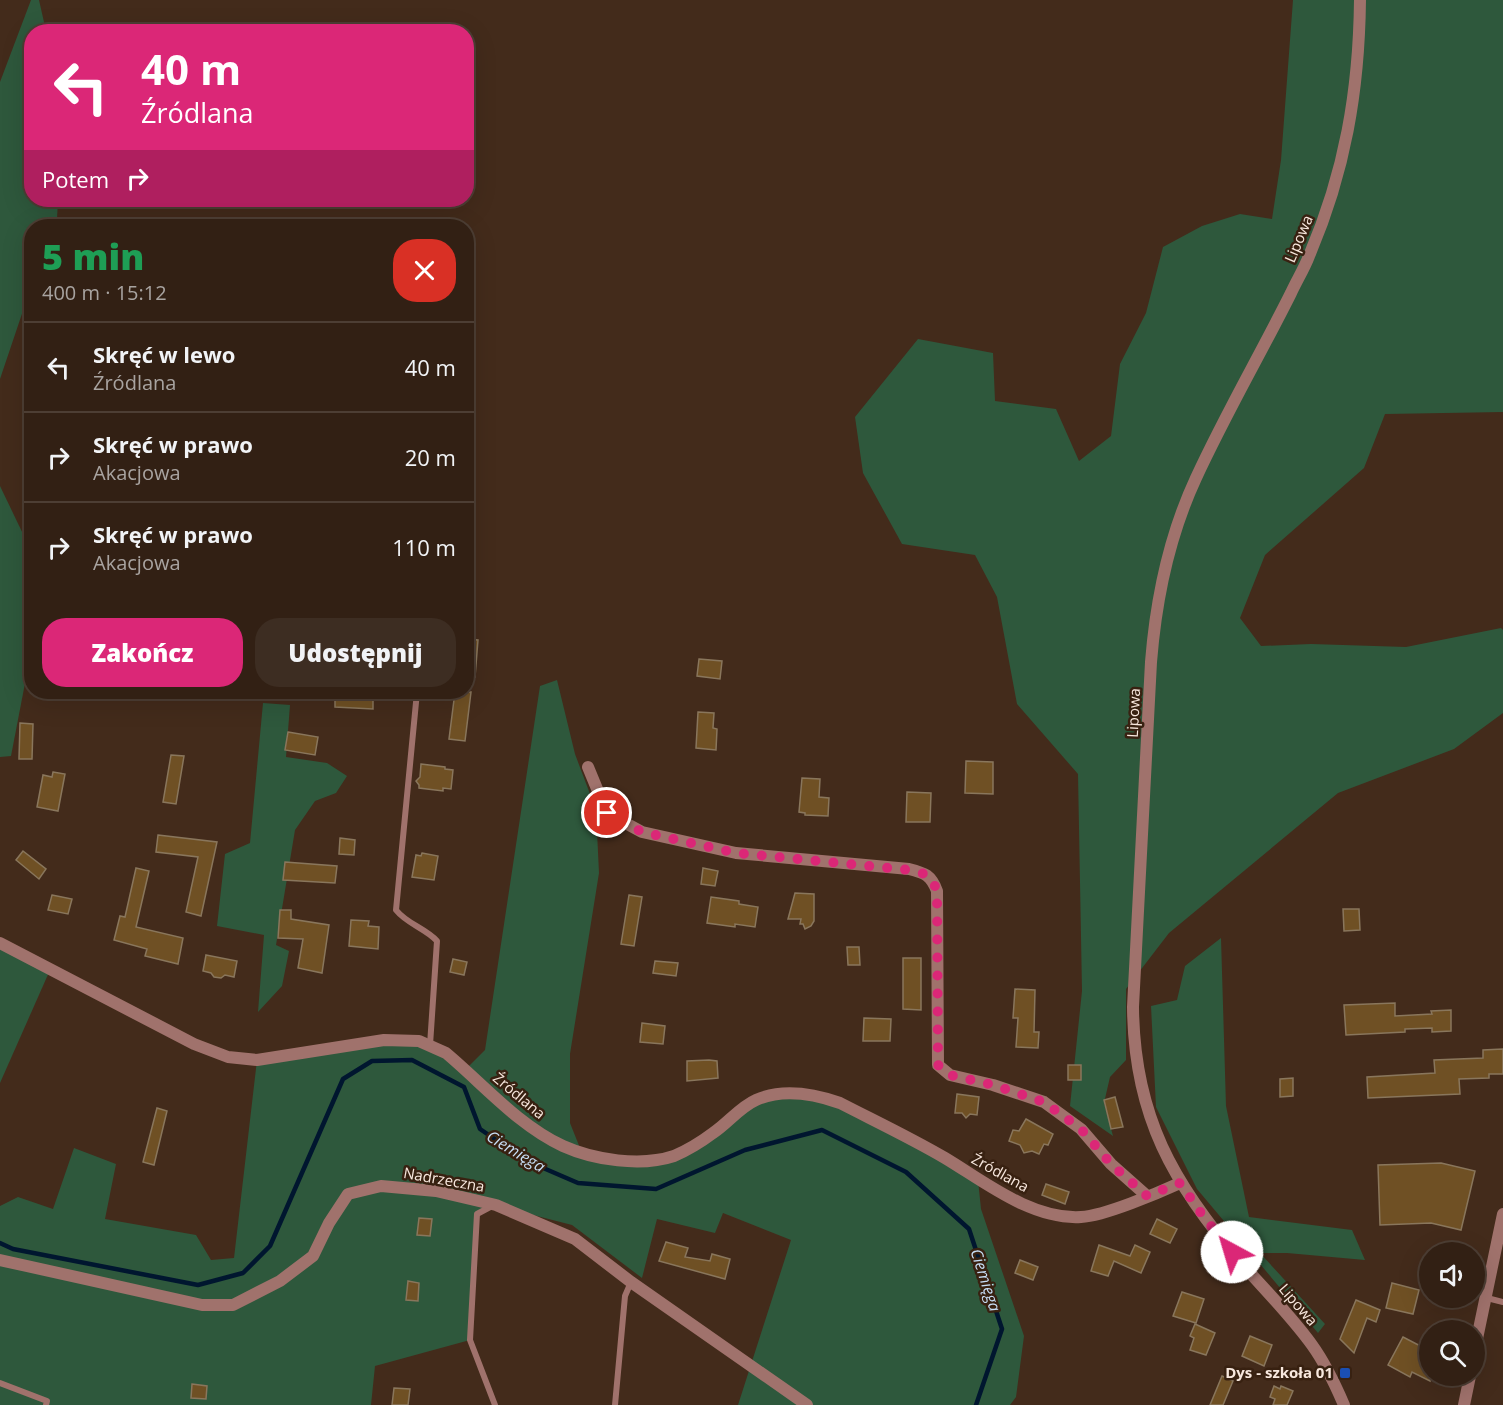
<!DOCTYPE html>
<html lang="pl">
<meta charset="utf-8">
<style>
body{margin:0;font-family:"Open Sans",sans-serif;background:#3d2d22;color:#f1f3f6;height:100vh;display:flex;flex-direction:column;font-size:22px;white-space:nowrap}
*{box-sizing:border-box;margin:0}
p{font-size:20px;color:#a8a3a0}
.icon{flex:none;width:33px;height:33px;fill:none;stroke:currentColor;stroke-width:2;stroke-linecap:round;stroke-linejoin:round}
.map{position:relative;flex:1;overflow:hidden}
.drawer{position:absolute;left:24px;top:219px;width:450px;height:480px;display:flex;flex-direction:column;background:#322014;border-radius:24px;box-shadow:0 6px 24px #0002,0 0 0 2px #4d3e34}
.drawer>*{flex:none}
.banner{position:absolute;left:24px;top:24px;width:450px;height:183px;border-radius:24px;box-shadow:0 6px 24px #0002,0 0 0 2px #4d3e34;background:#db2777;color:#fff;overflow:hidden}
.controls{position:absolute;left:1419px;top:1242px;display:grid;gap:12px}
.controls a{display:grid;place-items:center;width:66px;height:66px;border-radius:50%;background:#322014;box-shadow:0 6px 24px #0002,0 0 0 2px #4d3e34;font-size:30px}
.pin{position:absolute;display:grid;place-items:center;width:51px;height:51px;color:#fff;margin:-26px;border:3px solid #fff;border-radius:50%;box-shadow:0 2px 6px #0007}
.me{position:absolute;width:66px;margin:-33px;rotate:321deg;stroke-linejoin:round;filter:drop-shadow(0 0 4px #0008)}
.turn{display:flex;align-items:center;gap:21px;height:126px;padding:0 18px;font-size:27px}
.turn .icon{width:78px;height:78px;stroke-width:2.5}
.turn b{display:block;font-size:42px;line-height:51px}
.then{display:flex;align-items:center;height:57px;padding:0 18px;background:#0003;gap:12px;font-size:22px}
.round{display:grid;place-items:center;flex:none;width:63px;height:63px;border-radius:24px;background:#3d2d22}
.head{display:flex;align-items:center;justify-content:space-between;height:102px;padding:0 18px}
h1{font-size:36px;font-weight:800;line-height:45px;color:#1e9e55}
.primary-button{display:flex;gap:12px;margin-top:auto;padding:12px 18px}
.primary-button a{flex:1;height:69px;border-radius:24px;background:#db2777;color:#fff;font-size:24px;font-weight:800;line-height:69px;text-align:center}
.primary-button a+a{background:#3d2d22;color:#f1f3f6}
ul{padding:0;list-style:none}
li{display:flex;align-items:center;gap:18px;height:90px;padding:0 18px;border-top:2px solid #4d3e34}
li div{flex:1}
li b{display:block;font-size:22px}
li em{font-style:normal}
.map>svg:first-child{display:block}
.green{fill:#2e583c}
.lines{fill:none;stroke-linecap:round;stroke-linejoin:round}
.stream{stroke:#00162f;stroke-width:4.5}
.building{fill:#6f5024;stroke:#89765c;stroke-width:1.5}
.service{stroke:#a0726c;stroke-width:6}
.minor{stroke:#a0726c;stroke-width:12}
.tertiary{stroke:#a0726c;stroke-width:12}
.route{stroke:#db2777;stroke-width:10;stroke-dasharray:0 18}
.transit-dot{fill:#1a4fb4;stroke:#382111;stroke-width:2}
.labels{text-anchor:middle;stroke-width:5;stroke-linejoin:round;paint-order:stroke}
.street-label{font-size:15px;fill:#f8e8de;stroke:#382111}
.poi-label{font-size:15px;font-weight:bold;fill:#f8e8de;stroke:#382111;text-anchor:end}
.water-label{font-size:16px;font-style:italic;fill:#c7def6;stroke:#382111}
</style>
<div class="map">
<svg width="1503" height="1405" viewBox="0 0 1503 1405">
<rect width="100%" height="100%" fill="#432b1b"/>
<!-- green -->
<g class="green">
<path d="M31,0H39L46,31L32,32V200H58L57,219L54,226H32L31,287L0,379V82Z"/>
<path d="M1293,0H1503V412L1385,414L1364,468L1265,555L1240,618L1261,646L1311,644L1406,647L1501,628L1503,630V713L1454,749L1338,793L1169,933L1126,989V1060L1110,1077L1104,1103L1113,1136L1070,1106L1082,991L1078,774L1017,704L997,597L975,555L902,544L863,473L855,417L918,339L993,353L995,401L1056,409L1079,461L1111,436L1120,364L1146,313L1163,247L1202,226L1240,214L1272,219L1281,160Z"/>
<path d="M0,486L24,536L31,652L11,756L0,757Z"/>
<path d="M557,680L575,754L596,810L599,873L570,1054V1123L582,1153L660,1159L771,1095L840,1103L978,1180L981,1209L1024,1336L1016,1397L1010,1405H738L791,1240L723,1213L715,1233L657,1219L642,1278L572,1225L495,1205L477,1214L470,1340L375,1366L371,1405H0V1206L18,1197L53,1209L74,1148L116,1164L105,1219L196,1235L211,1260L234,1258L257,1060L419,1041L466,1069L485,1050L540,686Z"/>
<path d="M263,703L290,705L286,757L327,763L347,776L336,793L315,801L295,830L276,945L289,951L282,986L258,1012L264,935L217,926L225,854L250,843Z"/>
<path d="M1221,938L1226,1106L1249,1217L1352,1230L1365,1260L1287,1253H1260L1325,1324L1318,1333L1197,1189L1156,1107L1151,1006L1177,1000L1185,966Z"/>
<path d="M0,943L50,970L0,1083Z"/>
</g>
<g class="lines">
<!-- stream -->
<path class="stream" d="M0,1243L13,1249L198,1285L243,1273L270,1246L343,1079L372,1061L412,1060L464,1087L480,1129L527,1161L578,1183L656,1189L745,1150L822,1130L906,1172L969,1229L1002,1329L976,1405"/>
</g>
<!-- building -->
<g class="building">
<path d="M466,639L478,640L475,677H466Z"/>
<path d="M699,659L722,661L720,679L697,676Z"/>
<path d="M335,692H351V695L373,696V709L335,707Z"/>
<path d="M455,692H471L465,741L449,739Z"/>
<path d="M698,712L714,713L713,728L717,729L716,750L696,748Z"/>
<path d="M20,723L33,724L32,759H19Z"/>
<path d="M288,732L318,737L315,755L285,750Z"/>
<path d="M171,755L184,756L176,804L163,802Z"/>
<path d="M966,761L993,762V794L965,793Z"/>
<path d="M421,764L445,767V769L453,770L451,789L443,788V791L419,788V785L416,781L420,777Z"/>
<path d="M53,772L65,774L58,811L37,807L43,775L52,777Z"/>
<path d="M802,778L820,779L819,797L829,798L828,816L805,815V813L799,812Z"/>
<path d="M907,792L931,793L930,822H906Z"/>
<path d="M158,835L217,842L201,916L186,912L198,857L156,852Z"/>
<path d="M340,838L355,840L354,855L339,854Z"/>
<path d="M23,851L46,869L39,879L16,860Z"/>
<path d="M422,853L438,856L434,880L412,877L416,855L421,856Z"/>
<path d="M285,862L337,866L335,883L283,880Z"/>
<path d="M136,868L149,871L136,927L183,938L178,964L145,956L147,949L114,940L120,916L125,917Z"/>
<path d="M703,868L718,871L715,886L701,884Z"/>
<path d="M795,893L814,894V921L811,926L805,929L803,924H800L801,919H788Z"/>
<path d="M52,895L72,899L68,914L48,910Z"/>
<path d="M629,895L642,897L634,946L621,944Z"/>
<path d="M711,897L739,901V904L758,907L755,927L735,924V927L707,923Z"/>
<path d="M1343,909H1359L1360,930L1344,931Z"/>
<path d="M280,910H291V919L329,925L322,973L298,968L303,939L278,938Z"/>
<path d="M351,920L369,921L368,926L379,927L378,949L349,946Z"/>
<path d="M847,947H859L860,965H848Z"/>
<path d="M206,955L237,961L234,977L225,975L221,978L214,977L211,973L203,971Z"/>
<path d="M903,958H921V1010L903,1009Z"/>
<path d="M453,959L467,962L464,975L450,972Z"/>
<path d="M655,961L678,963L676,976L653,973Z"/>
<path d="M1015,989L1035,990L1034,1032H1039L1038,1048L1016,1047L1018,1018H1013Z"/>
<path d="M1395,1003V1016L1432,1014L1431,1011L1451,1010V1031L1432,1032V1028L1405,1029V1032L1346,1035L1344,1005Z"/>
<path d="M864,1018L891,1019L890,1041H863Z"/>
<path d="M642,1023L665,1026L663,1044L640,1042Z"/>
<path d="M1503,1049V1074H1489V1078L1459,1079L1460,1094L1368,1098L1367,1077L1435,1073L1434,1060L1483,1058V1050Z"/>
<path d="M709,1060L717,1061L718,1078L687,1081V1061Z"/>
<rect x="1068" y="1065" width="13" height="15"/>
<path d="M1293,1078V1096L1280,1097V1079Z"/>
<path d="M957,1094L979,1097L977,1115L970,1114L966,1118L962,1113H955Z"/>
<path d="M1115,1097L1123,1127L1111,1129L1104,1100Z"/>
<path d="M157,1108L167,1111L154,1165L143,1162Z"/>
<path d="M1026,1119L1053,1134L1048,1145L1044,1144L1039,1154L1032,1151L1024,1153L1020,1145L1009,1141L1013,1130L1019,1131Z"/>
<path d="M1441,1163L1475,1171L1461,1230L1431,1223L1380,1225L1378,1165Z"/>
<path d="M1046,1184L1069,1192L1065,1204L1042,1195Z"/>
<path d="M419,1218L432,1219L430,1236L417,1235Z"/>
<path d="M1157,1219L1177,1229L1170,1243L1150,1234Z"/>
<path d="M666,1242L688,1248L685,1257L710,1261L712,1254L730,1259L725,1279L659,1261Z"/>
<path d="M1099,1245L1130,1256L1135,1245L1150,1252L1141,1273L1114,1261L1108,1276L1091,1271Z"/>
<path d="M1020,1260L1038,1267L1033,1280L1015,1273Z"/>
<path d="M408,1281L419,1283L418,1301L406,1300Z"/>
<path d="M1392,1283L1419,1290L1413,1314L1386,1308Z"/>
<path d="M1182,1292L1204,1299L1196,1323L1173,1316Z"/>
<path d="M1356,1300L1380,1310L1376,1322L1367,1318L1354,1353L1340,1339Z"/>
<path d="M1195,1324L1215,1333L1206,1355L1190,1350L1194,1338L1190,1336Z"/>
<path d="M1250,1336L1272,1345L1264,1366L1242,1356Z"/>
<path d="M1403,1337L1430,1351V1381L1412,1372L1410,1377L1388,1365Z"/>
<path d="M1222,1376L1233,1381L1223,1405H1210Z"/>
<path d="M192,1384L207,1386L206,1399L191,1398Z"/>
<path d="M1274,1386L1280,1389L1281,1386L1293,1391L1287,1405H1273L1275,1399L1270,1397Z"/>
<path d="M394,1388L410,1389L408,1405H392Z"/>
</g>
<g class="lines">
<!-- service -->
<g class="service">
<path d="M417,692L396,910C407,924 425,928 437,941L430,1045"/>
<path d="M492,1206L477,1214L470,1340L495,1405"/>
<path d="M1487,1298L1503,1302"/>
<path d="M0,1383L47,1401L46,1405"/>
<path d="M615,1405L625,1296L631,1282"/>
</g>
<!-- minor -->
<g class="minor">
<path d="M588,767L607,813L642,832L736,853L909,869C925,873 931,875 937,891L938,1065L950,1075L993,1085L1044,1102L1081,1129L1111,1164L1147,1196"/>
<path d="M0,943L194,1044L228,1057L257,1060L384,1040L419,1041L446,1053C483,1084 518,1125 563,1146C594,1160 641,1167 674,1156C688,1150 701,1142 713,1133C728,1123 740,1107 756,1100C783,1088 814,1094 840,1103C875,1121 911,1138 945,1158C985,1182 1032,1220 1081,1217C1104,1216 1158,1193 1180,1183"/>
<path d="M0,1260L202,1305H233L280,1281L313,1256L329,1223L348,1194L381,1186L436,1191L496,1205L575,1239L631,1282L807,1405"/>
<path d="M1474,1353L1503,1214"/>
<path d="M1464,1405L1470,1376"/>
</g>
<!-- tertiary -->
<path class="tertiary" d="M1344,1405C1335,1384 1325,1363 1312,1345C1291,1316 1266,1291 1243,1265C1173,1184 1134,1116 1133,1007L1151,662C1156,599 1169,536 1196,478C1225,415 1260,355 1291,293C1297,280 1304,269 1309,256C1345,172 1359,91 1360,0"/>
</g>
<g class="lines">
<!-- route -->
<path class="route" d="M607,813L642,832L736,853L909,870C925,873 931,875 937,891L938,1065L950,1075L993,1085L1044,1102L1081,1129L1111,1164L1147,1196L1180,1183L1203,1216L1232,1252"/>
</g>
<!-- markers -->
<rect class="transit-dot" x="1339" y="1367" width="12" height="12" rx="3"/>
<g class="labels">
<!-- street labels -->
<g class="street-label">
<text transform="translate(1299 239) rotate(-67)" y="5">Lipowa</text>
<text transform="translate(1134 713) rotate(-87)" y="5">Lipowa</text>
<text transform="translate(519 1096) rotate(40)" y="5">Źródlana</text>
<text transform="translate(1000 1173) rotate(29)" y="5">Źródlana</text>
<text transform="translate(444 1180) rotate(10)" y="5">Nadrzeczna</text>
<text transform="translate(1298 1305) rotate(49)" y="5">Lipowa</text>
</g>
<!-- poi labels -->
<g class="poi-label">
<text x="1333" y="1378">Dys - szkoła 01</text>
</g>
<!-- water labels -->
<g class="water-label">
<text transform="translate(516 1151) rotate(31)" y="6">Ciemięga</text>
<text transform="translate(986 1280) rotate(72)" y="6">Ciemięga</text>
</g>
</g>
</svg>
<div class="controls">
<a><svg class="icon" aria-label="sound" viewBox="0 0 24 24"><path d="M4 9h4l5-4v14l-5-4H4zM17 9q2 3 0 6"/></svg></a>
<a><svg class="icon" aria-label="search" viewBox="0 0 24 24"><circle cx="10" cy="10" r="6"/><path d="M15 15l6 6"/></svg></a>
</div>
<div class="pin" style="left:607px;top:813px;background:#d93025"><svg class="icon" aria-label="arrive" viewBox="0 0 24 24"><path d="M6 21V4h12l-3 4 3 4H6"/></svg></div>
<svg class="me" style="left:1232px;top:1252px" viewBox="-20 -20 40 40"><circle r="19" fill="#fff"/><path d="M0-13L10 11 0 6-10 11z" fill="#db2777"/></svg>
<div class="banner">
<div class="turn"><svg class="icon" aria-label="left" viewBox="0 0 24 24"><path d="M17 20v-9H6M10 6l-5 5 5 5"/></svg><div><b>40 m</b>Źródlana</div></div>
<div class="then">Potem<svg class="icon" aria-label="right" viewBox="0 0 24 24"><path d="M7 20v-9h11M14 6l5 5-5 5"/></svg></div>
</div>
<section class="drawer">
<div class="head"><div><h1>5 min</h1><p>400 m · 15:12</p></div><a class="round" style="background:#d93025;color:#fff"><svg class="icon" aria-label="close" viewBox="0 0 24 24"><path d="M6 6l12 12M18 6L6 18"/></svg></a></div>
<ul>
<li><svg class="icon" aria-label="left" viewBox="0 0 24 24"><path d="M17 20v-9H6M10 6l-5 5 5 5"/></svg><div><b>Skręć w lewo</b><p>Źródlana</p></div><em>40 m</em></li>
<li><svg class="icon" aria-label="right" viewBox="0 0 24 24"><path d="M7 20v-9h11M14 6l5 5-5 5"/></svg><div><b>Skręć w prawo</b><p>Akacjowa</p></div><em>20 m</em></li>
<li><svg class="icon" aria-label="right" viewBox="0 0 24 24"><path d="M7 20v-9h11M14 6l5 5-5 5"/></svg><div><b>Skręć w prawo</b><p>Akacjowa</p></div><em>110 m</em></li>
</ul>
<div class="primary-button"><a>Zakończ</a><a>Udostępnij</a></div>
</section>
</div>
